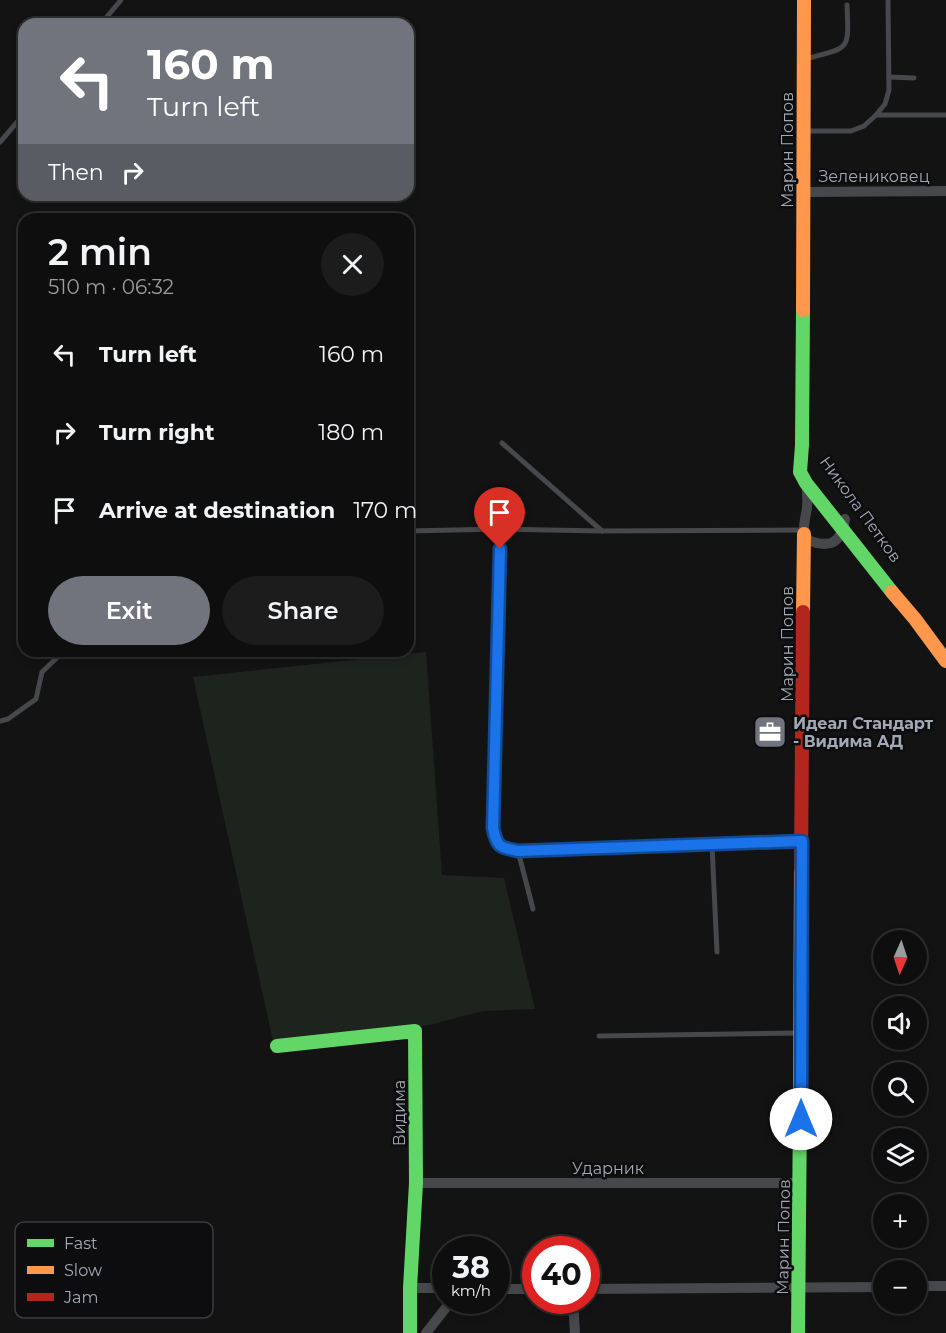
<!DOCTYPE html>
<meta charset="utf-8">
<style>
body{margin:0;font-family:Montserrat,sans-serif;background:#1c1c1c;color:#f1f3f6;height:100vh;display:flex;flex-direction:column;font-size:22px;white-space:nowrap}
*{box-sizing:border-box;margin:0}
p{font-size:20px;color:#9b9c9e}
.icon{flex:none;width:33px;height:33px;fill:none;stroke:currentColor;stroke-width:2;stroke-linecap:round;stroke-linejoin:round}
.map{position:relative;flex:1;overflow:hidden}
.drawer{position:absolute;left:18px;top:213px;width:396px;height:444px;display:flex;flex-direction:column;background:#0e0e0e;border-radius:18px;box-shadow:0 3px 9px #0003,0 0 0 2px #2e2e2e}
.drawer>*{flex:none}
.banner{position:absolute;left:18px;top:18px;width:396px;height:183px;border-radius:18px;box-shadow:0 3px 9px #0003,0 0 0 2px #2e2e2e;background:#71747c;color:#fff;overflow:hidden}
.needle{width:39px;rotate:183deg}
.fabs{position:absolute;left:873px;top:930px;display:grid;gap:12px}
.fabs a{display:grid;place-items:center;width:54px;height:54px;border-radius:50%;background:#0e0e0e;box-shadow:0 3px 9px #0003,0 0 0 2px #2e2e2e;font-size:30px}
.speed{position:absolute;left:432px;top:1236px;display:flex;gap:12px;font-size:30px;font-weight:700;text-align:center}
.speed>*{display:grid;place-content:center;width:78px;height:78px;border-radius:50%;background:#0e0e0e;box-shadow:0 3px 9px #0003,0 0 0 2px #2e2e2e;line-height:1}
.speed small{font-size:15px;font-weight:400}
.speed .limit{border:9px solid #d22;background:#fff;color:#111}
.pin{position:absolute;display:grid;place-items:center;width:51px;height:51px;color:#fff;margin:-62px -26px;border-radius:50% 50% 50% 0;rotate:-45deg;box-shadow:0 0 6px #0007}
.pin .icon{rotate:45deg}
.me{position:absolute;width:66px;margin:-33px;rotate:0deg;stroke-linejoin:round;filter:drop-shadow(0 0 4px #0008)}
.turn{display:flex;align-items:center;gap:21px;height:126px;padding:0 30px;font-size:27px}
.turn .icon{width:78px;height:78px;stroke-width:2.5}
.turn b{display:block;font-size:42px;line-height:51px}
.then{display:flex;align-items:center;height:57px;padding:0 30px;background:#0003;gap:12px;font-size:22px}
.round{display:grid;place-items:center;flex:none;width:63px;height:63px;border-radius:32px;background:#1c1c1c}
.overview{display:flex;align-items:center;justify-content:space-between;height:102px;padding:0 30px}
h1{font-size:36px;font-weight:600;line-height:45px}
.button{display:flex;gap:12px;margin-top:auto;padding:12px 30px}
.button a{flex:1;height:69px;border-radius:36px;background:#71747c;color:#fff;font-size:24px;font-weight:600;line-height:69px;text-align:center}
.button a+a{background:#1c1c1c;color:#f1f3f6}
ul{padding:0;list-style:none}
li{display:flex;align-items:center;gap:18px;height:78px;padding:0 30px}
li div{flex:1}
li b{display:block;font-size:22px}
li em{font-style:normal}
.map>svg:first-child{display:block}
.green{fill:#1d231d}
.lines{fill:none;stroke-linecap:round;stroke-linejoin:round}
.lane{stroke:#47484c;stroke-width:5}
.street{stroke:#47484c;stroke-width:10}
.fast{stroke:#63d668;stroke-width:14}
.slow{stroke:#ff974d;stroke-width:14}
.jam{stroke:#b3261e;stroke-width:14}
.route-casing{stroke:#114b97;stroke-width:15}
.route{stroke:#1a73e8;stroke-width:10}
.labels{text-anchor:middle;stroke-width:5;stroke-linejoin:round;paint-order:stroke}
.street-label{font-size:16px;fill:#a3a9b4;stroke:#0d0d0f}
.poi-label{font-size:16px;font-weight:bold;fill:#a3a9b4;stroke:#0d0d0f;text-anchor:start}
.key{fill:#0d0d0f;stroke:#3a3c41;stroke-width:1.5}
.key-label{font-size:16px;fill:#a3a9b4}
</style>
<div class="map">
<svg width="946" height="1333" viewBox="0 0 946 1333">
<rect width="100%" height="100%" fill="#131313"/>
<!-- green -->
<path class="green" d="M426,652L442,875L504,878L535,1009L483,1011L429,1025L273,1041L193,677Z"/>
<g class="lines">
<!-- lane -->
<g class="lane">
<path d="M101,24L121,0"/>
<path d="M805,59C850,47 849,52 847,5"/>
<path d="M889,77L914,78"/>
<path d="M876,115H946"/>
<path d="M804,131H851L864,126L876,115L885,104L889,90L888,0"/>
<path d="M0,142L24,114"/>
<path d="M502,443L602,531"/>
<path d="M500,529V589L493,828C497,848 500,847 518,851L799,842"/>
<path d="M408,531L500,529L602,531L802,530"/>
<path d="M0,721L8,719L36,699L42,672L64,651"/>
<path d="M712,845L717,952"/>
<path d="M518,851L533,909"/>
<path d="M599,1036L800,1033"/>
</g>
<!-- street -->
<g class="street">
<path d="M803,192L946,191"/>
<path d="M806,483C807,491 808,499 807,507C806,521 796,539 817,543C821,544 827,544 831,543C840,540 844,528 845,519"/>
<path d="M416,1183H800"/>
<path d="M916,1286H946"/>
<path d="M410,1288H446"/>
<path d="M496,1289H536"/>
<path d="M586,1289L884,1287"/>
<path d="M573,1300L575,1333"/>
<path d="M426,1333L452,1300"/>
</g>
<!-- fast -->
<g class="fast">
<path d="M803,310L802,445L800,472L806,483L892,592"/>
<path d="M277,1046L415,1031L416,1183L410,1288V1333"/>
<path d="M798,1333L800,1107"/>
</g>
<!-- slow -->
<g class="slow">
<path d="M803,310L804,0"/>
<path d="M892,592L915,619L946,661"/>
<path d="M803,612L804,534"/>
<path d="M800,1107L801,868"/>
</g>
<!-- jam -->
<path class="jam" d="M801,868L803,612"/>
</g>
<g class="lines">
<defs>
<path id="route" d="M500,549L493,828C497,848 500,847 518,851L802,841L801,1119"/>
</defs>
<!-- route casing -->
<use href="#route" class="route-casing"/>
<!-- route -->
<use href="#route" class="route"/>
</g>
<!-- icons -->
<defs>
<symbol id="office-square" viewBox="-11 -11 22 22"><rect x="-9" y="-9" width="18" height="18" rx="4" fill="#71747c" stroke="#0d0d0f"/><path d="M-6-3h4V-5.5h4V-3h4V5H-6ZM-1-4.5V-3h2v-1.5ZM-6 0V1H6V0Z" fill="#fff"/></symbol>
</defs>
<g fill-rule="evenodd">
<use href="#office-square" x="751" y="713" width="38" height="38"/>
</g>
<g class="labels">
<!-- street labels -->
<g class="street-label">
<text transform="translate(787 150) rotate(-90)" y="6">Марин Попов</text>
<text x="874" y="182">Зелениковец</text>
<text transform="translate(861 509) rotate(54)" y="6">Никола Петков</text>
<text transform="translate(787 644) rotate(-90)" y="6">Марин Попов</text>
<text transform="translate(399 1113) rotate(-90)" y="6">Видима</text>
<text x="608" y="1174">Ударник</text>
<text transform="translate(783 1237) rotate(-89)" y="6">Марин Попов</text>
</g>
<!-- poi labels -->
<g class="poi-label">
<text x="793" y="729">Идеал Стандарт<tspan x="793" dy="18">- Видима АД</tspan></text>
</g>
</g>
<!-- legend -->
<rect x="15" y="1222" width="198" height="96" rx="9" class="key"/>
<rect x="27" y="1239" width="27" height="8" fill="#63d668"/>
<rect x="27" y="1266" width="27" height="8" fill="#ff974d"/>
<rect x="27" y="1293" width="27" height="8" fill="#b3261e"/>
<g class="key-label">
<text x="64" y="1249">Fast</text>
<text x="64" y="1276">Slow</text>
<text x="64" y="1303">Jam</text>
</g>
</svg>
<div class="fabs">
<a><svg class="needle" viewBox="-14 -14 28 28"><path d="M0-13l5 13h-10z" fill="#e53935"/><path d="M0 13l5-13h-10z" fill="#9b9c9e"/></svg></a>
<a><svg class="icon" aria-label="sound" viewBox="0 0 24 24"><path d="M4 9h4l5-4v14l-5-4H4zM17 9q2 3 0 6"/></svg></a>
<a><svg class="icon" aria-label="search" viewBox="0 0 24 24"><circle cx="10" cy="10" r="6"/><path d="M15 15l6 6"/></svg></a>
<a><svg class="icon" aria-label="layers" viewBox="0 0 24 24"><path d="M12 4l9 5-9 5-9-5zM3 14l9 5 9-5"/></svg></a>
<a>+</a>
<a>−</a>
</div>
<div class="speed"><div>38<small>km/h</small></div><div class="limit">40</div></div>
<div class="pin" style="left:500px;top:549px;background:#d93025"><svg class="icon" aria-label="arrive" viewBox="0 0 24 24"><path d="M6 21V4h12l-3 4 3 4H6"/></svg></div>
<svg class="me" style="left:801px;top:1119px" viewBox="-20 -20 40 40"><circle r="19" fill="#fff"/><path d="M0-13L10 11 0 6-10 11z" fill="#1a73e8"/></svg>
<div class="banner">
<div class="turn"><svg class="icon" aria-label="left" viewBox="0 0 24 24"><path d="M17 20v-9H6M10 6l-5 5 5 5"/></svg><div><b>160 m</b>Turn left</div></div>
<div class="then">Then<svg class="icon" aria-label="right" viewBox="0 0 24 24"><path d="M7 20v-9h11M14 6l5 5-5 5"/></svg></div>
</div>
<section class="drawer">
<div class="overview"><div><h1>2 min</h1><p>510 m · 06:32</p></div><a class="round"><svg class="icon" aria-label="close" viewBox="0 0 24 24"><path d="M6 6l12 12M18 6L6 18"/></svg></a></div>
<ul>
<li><svg class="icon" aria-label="left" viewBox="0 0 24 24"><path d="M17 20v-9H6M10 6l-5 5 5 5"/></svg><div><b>Turn left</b></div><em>160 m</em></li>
<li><svg class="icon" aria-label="right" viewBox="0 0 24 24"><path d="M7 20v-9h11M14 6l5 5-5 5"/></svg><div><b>Turn right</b></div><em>180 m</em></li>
<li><svg class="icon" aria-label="arrive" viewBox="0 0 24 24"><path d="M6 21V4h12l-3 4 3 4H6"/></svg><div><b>Arrive at destination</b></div><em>170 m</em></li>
</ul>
<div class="button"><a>Exit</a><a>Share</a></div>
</section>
</div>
